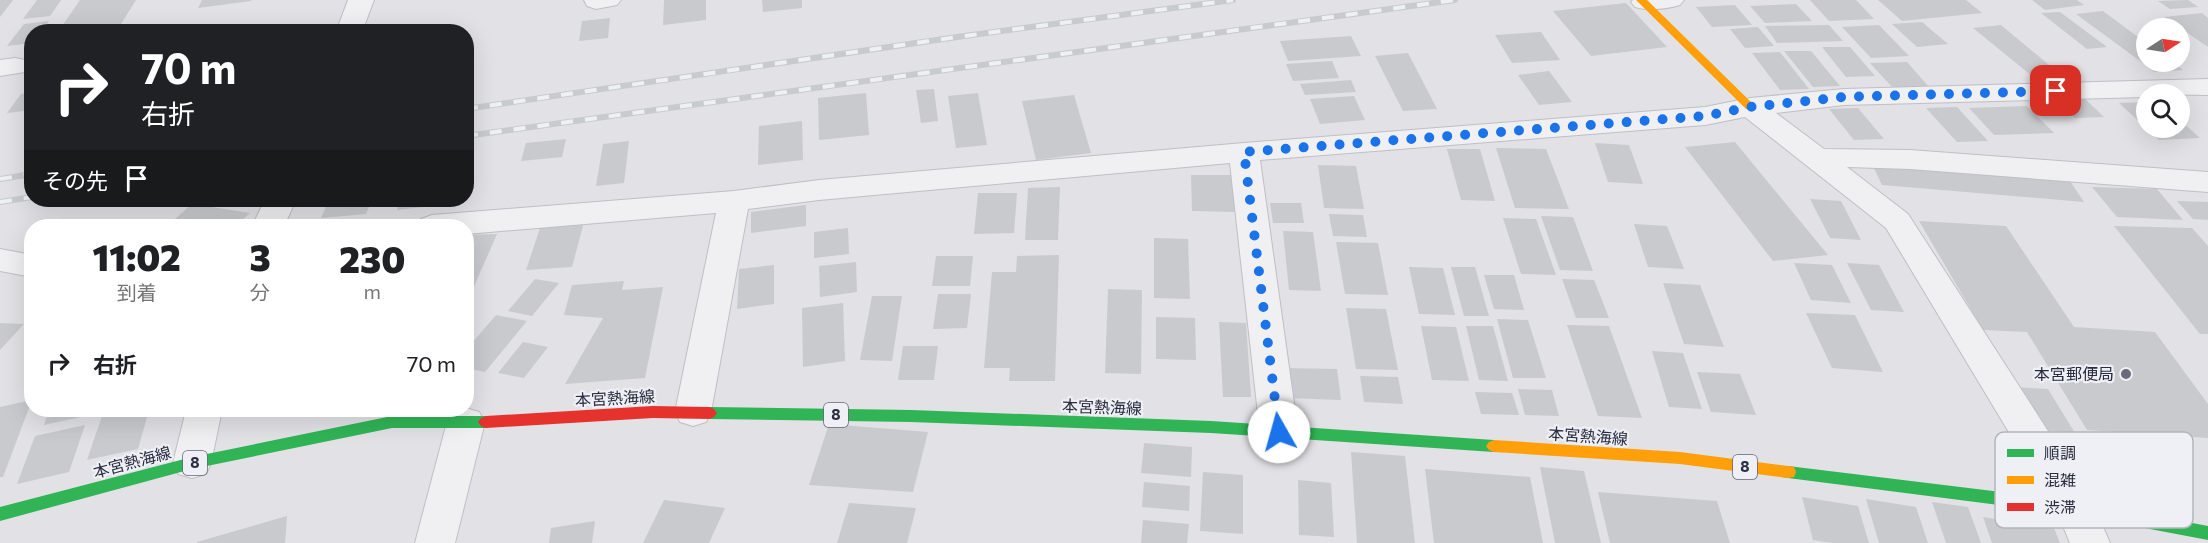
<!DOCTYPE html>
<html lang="ja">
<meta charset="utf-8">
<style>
body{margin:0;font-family:Commissioner,"Noto Sans JP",sans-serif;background:#f2f2f2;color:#202124;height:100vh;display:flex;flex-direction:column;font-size:22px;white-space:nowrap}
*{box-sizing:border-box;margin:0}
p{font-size:20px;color:#757577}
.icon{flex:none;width:33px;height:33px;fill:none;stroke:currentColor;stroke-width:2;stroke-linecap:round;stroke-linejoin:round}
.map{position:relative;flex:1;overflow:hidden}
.drawer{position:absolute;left:24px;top:219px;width:450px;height:198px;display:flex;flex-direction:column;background:#fff;border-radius:24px;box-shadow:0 6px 24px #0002}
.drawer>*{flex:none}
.guide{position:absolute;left:24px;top:24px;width:450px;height:183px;border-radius:24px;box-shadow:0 6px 24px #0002;background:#202124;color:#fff;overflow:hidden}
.needle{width:39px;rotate:78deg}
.tools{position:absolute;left:2136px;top:18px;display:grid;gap:12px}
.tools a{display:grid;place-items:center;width:54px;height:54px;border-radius:50%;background:#fff;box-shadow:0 6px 24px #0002;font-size:30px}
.pin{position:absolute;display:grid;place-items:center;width:51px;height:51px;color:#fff;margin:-26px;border-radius:12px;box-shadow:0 3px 9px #0006}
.me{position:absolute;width:66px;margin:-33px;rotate:353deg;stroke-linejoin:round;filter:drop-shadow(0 0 4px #0008)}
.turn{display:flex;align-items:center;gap:21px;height:126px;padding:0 18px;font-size:27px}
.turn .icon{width:78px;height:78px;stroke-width:2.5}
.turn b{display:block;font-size:42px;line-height:51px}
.then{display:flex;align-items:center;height:57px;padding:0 18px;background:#0003;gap:12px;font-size:22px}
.eta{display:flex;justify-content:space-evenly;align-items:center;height:102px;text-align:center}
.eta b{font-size:36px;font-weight:800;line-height:42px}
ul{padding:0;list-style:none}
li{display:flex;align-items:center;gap:18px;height:84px;padding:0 18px}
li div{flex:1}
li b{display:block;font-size:22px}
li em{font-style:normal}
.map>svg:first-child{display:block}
.building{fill:#c9cace}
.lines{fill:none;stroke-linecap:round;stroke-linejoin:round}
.street-casing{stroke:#bfbfc4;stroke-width:2}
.street{fill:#f0f0f2;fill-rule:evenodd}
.fast{fill:#30b455;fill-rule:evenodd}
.slow{fill:#ff9f0a;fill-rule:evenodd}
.jam{fill:#e5322d;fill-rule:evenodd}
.rail-casing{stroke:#c9cace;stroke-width:6}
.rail{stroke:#eef0f5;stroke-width:4;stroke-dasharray:12;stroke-linecap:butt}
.route{stroke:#1a73e8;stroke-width:10;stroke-dasharray:0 18}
.poi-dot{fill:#696b79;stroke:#eef0f5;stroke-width:2}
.labels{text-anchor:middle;stroke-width:4.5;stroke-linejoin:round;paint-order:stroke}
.shield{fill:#eef0f5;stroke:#636775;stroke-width:1.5}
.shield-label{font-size:15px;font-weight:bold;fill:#282c3e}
.poi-label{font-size:16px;fill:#282c3e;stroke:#eef0f5;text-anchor:end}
.street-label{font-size:16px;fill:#282c3e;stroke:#eef0f5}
.key{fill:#eef0f5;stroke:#b3b5be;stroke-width:1.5}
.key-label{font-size:16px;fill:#282c3e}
</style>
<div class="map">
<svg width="2208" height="543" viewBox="0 0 2208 543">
<rect width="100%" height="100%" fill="#e1e1e6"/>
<!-- building -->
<g class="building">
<path d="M0,0H13L0,17Z"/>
<path d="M37,0H61L50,16L23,19Z"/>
<path d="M80,0H136L116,32H58Z"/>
<path d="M202,0H251V1L198,8Z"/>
<path d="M664,0H706V20L663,25Z"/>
<path d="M762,0H802V8L763,12Z"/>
<path d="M1810,0H1856L1874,19L1829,21Z"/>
<path d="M1878,0H1966L1982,13L1902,21Z"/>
<path d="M2032,0H2077L2084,5L2045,10Z"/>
<path d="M2188,0L2198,7L2170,9L2158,1Z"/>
<path d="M1626,3L1667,47L1591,56L1553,11Z"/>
<path d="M1796,4L1812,21L1765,23L1750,6Z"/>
<path d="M1735,5L1752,25L1712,27L1696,7Z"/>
<path d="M2103,11L2146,43V62H2172L2183,70L2155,72L2076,14Z"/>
<path d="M2060,12L2107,47L2087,49L2041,13Z"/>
<path d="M2202,13L2208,18V47L2164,17Z"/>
<path d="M610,18L608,38L579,41L582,21Z"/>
<path d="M49,21L42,32H32V43L7,46L24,24Z"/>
<path d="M1922,22L1948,44L1917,47L1892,24Z"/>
<path d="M1829,25L1843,41L1777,43L1765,26Z"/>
<path d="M1879,25L1909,56L1871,58L1842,27Z"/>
<path d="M2001,25L2060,74L2032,76L1973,28Z"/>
<path d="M1758,27L1774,46L1745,48L1730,29Z"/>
<path d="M1541,32L1560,60L1512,63L1495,35Z"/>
<path d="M1351,36L1361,56L1288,61L1280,41Z"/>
<path d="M1822,47H1850L1875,76L1846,77Z"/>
<path d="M1784,51H1811L1840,86L1813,87Z"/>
<path d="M1780,52L1809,89L1780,90L1752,53Z"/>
<path d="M1408,53L1437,109L1403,111L1375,56Z"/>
<path d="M1332,61L1339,78L1293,81L1286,64Z"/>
<path d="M1907,62L1929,87L1893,88L1870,63Z"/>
<path d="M1549,71L1572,102L1539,105L1518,75Z"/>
<path d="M1351,80L1356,92L1305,95L1300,84Z"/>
<path d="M934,89L938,121L921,123L916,90Z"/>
<path d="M32,92V110L7,113L21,94Z"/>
<path d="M866,93L869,135L819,140L818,98Z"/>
<path d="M978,93L987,145L956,148L948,96Z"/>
<path d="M1074,95L1091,153L1036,160L1022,101Z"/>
<path d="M1354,96L1365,120L1320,124L1310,99Z"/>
<path d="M2085,99L2104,117L2075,118L2056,100Z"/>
<path d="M2146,102V128H2180V120L2200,138L2159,140L2119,103Z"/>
<path d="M2027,106L2054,133L1994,135L1969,108Z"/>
<path d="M1957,107L1988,141L1957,142L1926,108Z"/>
<path d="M1858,108L1884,139L1854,140L1829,109Z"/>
<path d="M802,121L803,160L758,165L759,126Z"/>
<path d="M566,139L562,157L521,161L526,143Z"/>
<path d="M629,141L624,183L596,186L603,144Z"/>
<path d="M1735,142L1828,255L1773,261L1685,147Z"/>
<path d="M1595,143L1629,145L1643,184L1608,182Z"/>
<path d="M1496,148L1546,149L1569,209L1515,208Z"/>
<path d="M1447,149H1480L1495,201L1461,200Z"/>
<path d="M1871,162L2068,178L2084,202L1882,185Z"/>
<path d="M1318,165L1356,166L1364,209L1324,208Z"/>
<path d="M1191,175H1232L1235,212L1192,211Z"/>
<path d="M1060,187L1058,240H1025L1028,188Z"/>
<path d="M2092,187L2157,189L2183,220L2117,217Z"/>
<path d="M978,193H1017L1014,233L974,234Z"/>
<path d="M1810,199L1841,201L1861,240L1830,238Z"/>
<path d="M329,200H372L366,214L321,218Z"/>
<path d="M400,200H442L440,205L397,210Z"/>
<path d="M2177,201L2208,202V220L2193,219Z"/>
<path d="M1270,203H1301L1304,223H1273Z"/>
<path d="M192,204L250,213L235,226H167Z"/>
<path d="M806,205V226L751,233V212Z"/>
<path d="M1329,214L1363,215L1367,237L1333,236Z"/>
<path d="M1541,216L1573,217L1593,271L1560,270Z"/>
<path d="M1503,218L1536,219L1556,275L1521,274Z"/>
<path d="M1919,221L2006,226L2074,327L2155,332L2208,404V438L2087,430L2027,332L1983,330Z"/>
<path d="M584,222L572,267L526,270L541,225Z"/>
<path d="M1634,224L1667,226L1684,269L1648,267Z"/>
<path d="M2114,226L2192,228L2208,246V334H2200Z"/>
<path d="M848,228L849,254L814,258V232Z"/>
<path d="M1283,231L1313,232L1321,291L1289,290Z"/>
<path d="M497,234L472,291H466V235Z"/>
<path d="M1154,238L1188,239L1190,299L1154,298Z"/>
<path d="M1336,242L1378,243L1388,295L1345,294Z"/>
<path d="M1059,255L1055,381H1009L1010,368H984L992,272H1016L1017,256Z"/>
<path d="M936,256H973L970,286H932Z"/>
<path d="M856,262L857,292L820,297L819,266Z"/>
<path d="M1794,263L1832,265L1851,303L1811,300Z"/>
<path d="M1847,263L1879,265L1904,312L1871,310Z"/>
<path d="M774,265V304L737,309L739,269Z"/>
<path d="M1409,267L1443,268L1455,315L1419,314Z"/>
<path d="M1451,267H1475L1489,316H1464Z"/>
<path d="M1484,275H1514L1524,310L1494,309Z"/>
<path d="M535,279L559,283L532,316L508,311Z"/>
<path d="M1562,279L1594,280L1609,318H1576Z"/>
<path d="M624,281L622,290L663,287L645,378L565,384L603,318L564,315L572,285Z"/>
<path d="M1663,283L1700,285L1724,347L1684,344Z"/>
<path d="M1108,289L1142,290L1141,374L1105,373Z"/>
<path d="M938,294H971L967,328L933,329Z"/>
<path d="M872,296H902L892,361L860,360Z"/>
<path d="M843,303L845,361L803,367L802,308Z"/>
<path d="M1346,308L1386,309L1398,370L1356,369Z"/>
<path d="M1806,313L1855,315L1883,372L1832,368Z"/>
<path d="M496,315L527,321L485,372L466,368V350Z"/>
<path d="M1156,317L1195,318L1196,360L1156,359Z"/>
<path d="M1497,319L1528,320L1546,378H1513Z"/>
<path d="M1219,322L1246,323L1251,397H1223Z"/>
<path d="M0,323L24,324L0,350Z"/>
<path d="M1567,325L1609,326L1642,418L1598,416Z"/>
<path d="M1421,326L1456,327L1469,381L1432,380Z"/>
<path d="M1466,326H1493L1508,381L1479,380Z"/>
<path d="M523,342L548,347L524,378L498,373Z"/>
<path d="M903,346H938L934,380H898Z"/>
<path d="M1652,351L1683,353L1702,409L1669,407Z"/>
<path d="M1283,368L1337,369L1341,400L1286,398Z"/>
<path d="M1697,372L1740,374L1756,415L1711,412Z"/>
<path d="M1360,376L1398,377L1403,404L1364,402Z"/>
<path d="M2015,387L2048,389L2075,433L2040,430Z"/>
<path d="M1518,389L1552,390L1559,416L1525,415Z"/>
<path d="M1475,392L1512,393L1519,415L1481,414Z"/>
<path d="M32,400L3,477H0V407Z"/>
<path d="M49,410H83L81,417L44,425Z"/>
<path d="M104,410H149L138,449L87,460Z"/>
<path d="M829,424L928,432L913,492L809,485Z"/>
<path d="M85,425L69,472L17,484L35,436Z"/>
<path d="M1144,443L1192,447L1191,477L1141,473Z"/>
<path d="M1351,452L1405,456L1415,543H1357Z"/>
<path d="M1540,467L1584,471L1601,543H1555Z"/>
<path d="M1425,469L1530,477L1543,543H1434Z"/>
<path d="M1203,472L1243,475V534L1200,531Z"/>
<path d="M1298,480L1331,483L1334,537L1299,535Z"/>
<path d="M1144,482L1190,486L1189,511L1142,507Z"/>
<path d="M1598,492L1717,501L1730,543H1610Z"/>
<path d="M1802,497L1858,506L1869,543H1832L1813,540Z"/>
<path d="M1866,499L1916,507L1928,543H1879Z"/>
<path d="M664,500L725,508L709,543H643Z"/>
<path d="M1932,502L1968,507L1981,543H1946Z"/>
<path d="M849,503L916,508L907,543H837Z"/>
<path d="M287,516L285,543H197V542Z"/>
<path d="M1983,517L2054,528L2060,543H1992Z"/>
<path d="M1143,520L1189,524L1187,543H1141Z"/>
<path d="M595,521L592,543H549L551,528Z"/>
</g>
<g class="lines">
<defs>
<g id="street">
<path d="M348,0H374L362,32H336Z"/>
<path d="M584,0H621L617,5L596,9L587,6Z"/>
<path d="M1633,0H1684L1680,5C1666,9 1649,11 1635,7L1631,2Z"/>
<path d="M15,58L25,60L29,66L25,72L0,76V60Z"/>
<path d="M2208,79V95L2146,94V97L1844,105L1776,113L1824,149L1910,150L2208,172V192L1910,169L1847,167L1908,214L2090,496L2110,543H2070L2058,514L1886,228L1745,117L1705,125L1260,160L1298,432L1292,442L1279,447L1266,442L1260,432L1230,163L819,200L748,209L711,412L706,422L693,426L680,422L675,412L716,213L466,234V226H416L421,219L432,215L734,191L819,180L1244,143L1705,107L1750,98L1844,89Z"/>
<path d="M265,200H296L284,226H252Z"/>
<path d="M0,249L32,255V277L0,271Z"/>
<path d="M466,408L479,412L485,422L455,543H415L447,422L453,412L466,410Z"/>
<path d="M186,410H222L211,463L206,474L192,478L178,474L173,463Z"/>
</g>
</defs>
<!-- street casing -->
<use href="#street" class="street-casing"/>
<!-- street -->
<use href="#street" class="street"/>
<!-- fast -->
<g class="fast">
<path d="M709,407L911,410L1211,421L1494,440L1499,442L1502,446L1499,450L1494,452L1211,433L911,422L709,419L704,417L701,413L704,409Z"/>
<path d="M392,416H486L491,418L494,422L491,426L486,428H392L192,469L0,521V507L192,457Z"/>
<path d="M1788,466L2076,501L2208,526V540L2076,515L1788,478L1782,477L1780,472L1782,467Z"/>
</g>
<!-- slow -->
<g class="slow">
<path d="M1636,0H1647L1754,105L1756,107L1754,109H1746Z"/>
<path d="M1494,440L1680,452L1788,466L1794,467L1796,472L1794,477L1788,478L1680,464L1494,452L1489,450L1486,446L1489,442Z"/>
</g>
<!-- jam -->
<path class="jam" d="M653,406L709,407L714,409L717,413L714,417L709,419L653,418L486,428L481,426L478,422L481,418L486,416Z"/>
<defs>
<g id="rail">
<path d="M466,109L957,37L1233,0"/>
<path d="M466,136L1455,0"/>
<path d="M0,179L32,174"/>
<path d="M0,202L32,197"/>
</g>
</defs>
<!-- rail casing -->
<use href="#rail" class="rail-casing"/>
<!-- rail -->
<use href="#rail" class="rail"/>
</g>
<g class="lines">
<!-- route -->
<path class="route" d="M1279,432L1244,152L1705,116L1750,107L1844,97L2056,91"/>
</g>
<!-- markers -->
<circle class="poi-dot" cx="2126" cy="374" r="6"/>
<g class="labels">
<!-- shield labels -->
<g class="shield">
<rect x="824" y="403" width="24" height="24" rx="4.5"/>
<rect x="183" y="451" width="24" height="24" rx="4.5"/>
<rect x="1733" y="455" width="24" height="24" rx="4.5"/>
</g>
<g class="shield-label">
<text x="836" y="420">8</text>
<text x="195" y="468">8</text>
<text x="1745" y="472">8</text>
</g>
<!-- poi labels -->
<g class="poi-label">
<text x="2114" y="380">本宮郵便局</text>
</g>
<!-- street labels -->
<g class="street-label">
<text transform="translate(615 398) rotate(-3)" y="6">本宮熱海線</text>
<text transform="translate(1102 407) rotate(2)" y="6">本宮熱海線</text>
<text transform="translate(1588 436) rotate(4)" y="6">本宮熱海線</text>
<text transform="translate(132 462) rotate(-15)" y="6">本宮熱海線</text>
</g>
</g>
<!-- legend -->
<rect x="1995" y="432" width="198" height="96" rx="9" class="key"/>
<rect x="2007" y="449" width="27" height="8" fill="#30b455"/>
<rect x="2007" y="476" width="27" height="8" fill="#ff9f0a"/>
<rect x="2007" y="503" width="27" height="8" fill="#e5322d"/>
<g class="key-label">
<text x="2044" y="459">順調</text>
<text x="2044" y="486">混雑</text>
<text x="2044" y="513">渋滞</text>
</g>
</svg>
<div class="tools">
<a><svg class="needle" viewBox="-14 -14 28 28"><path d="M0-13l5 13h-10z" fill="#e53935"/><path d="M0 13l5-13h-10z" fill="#757577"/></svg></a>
<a><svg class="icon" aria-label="search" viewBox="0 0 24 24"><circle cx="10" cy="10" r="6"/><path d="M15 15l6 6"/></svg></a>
</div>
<div class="pin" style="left:2056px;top:91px;background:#d93025"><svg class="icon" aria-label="arrive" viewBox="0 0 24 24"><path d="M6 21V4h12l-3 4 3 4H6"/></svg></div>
<svg class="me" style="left:1279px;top:432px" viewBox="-20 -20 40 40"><circle r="19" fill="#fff"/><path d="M0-13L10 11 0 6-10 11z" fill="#1a73e8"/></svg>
<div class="guide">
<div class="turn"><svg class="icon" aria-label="right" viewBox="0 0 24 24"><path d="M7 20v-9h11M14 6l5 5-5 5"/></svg><div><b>70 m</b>右折</div></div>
<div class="then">その先<svg class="icon" aria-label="arrive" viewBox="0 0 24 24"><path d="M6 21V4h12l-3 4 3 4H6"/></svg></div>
</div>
<section class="drawer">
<div class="eta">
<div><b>11:02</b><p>到着</p></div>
<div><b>3</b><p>分</p></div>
<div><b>230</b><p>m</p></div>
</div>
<ul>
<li><svg class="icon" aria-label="right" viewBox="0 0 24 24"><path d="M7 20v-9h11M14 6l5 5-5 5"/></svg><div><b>右折</b></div><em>70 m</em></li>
</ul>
</section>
</div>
